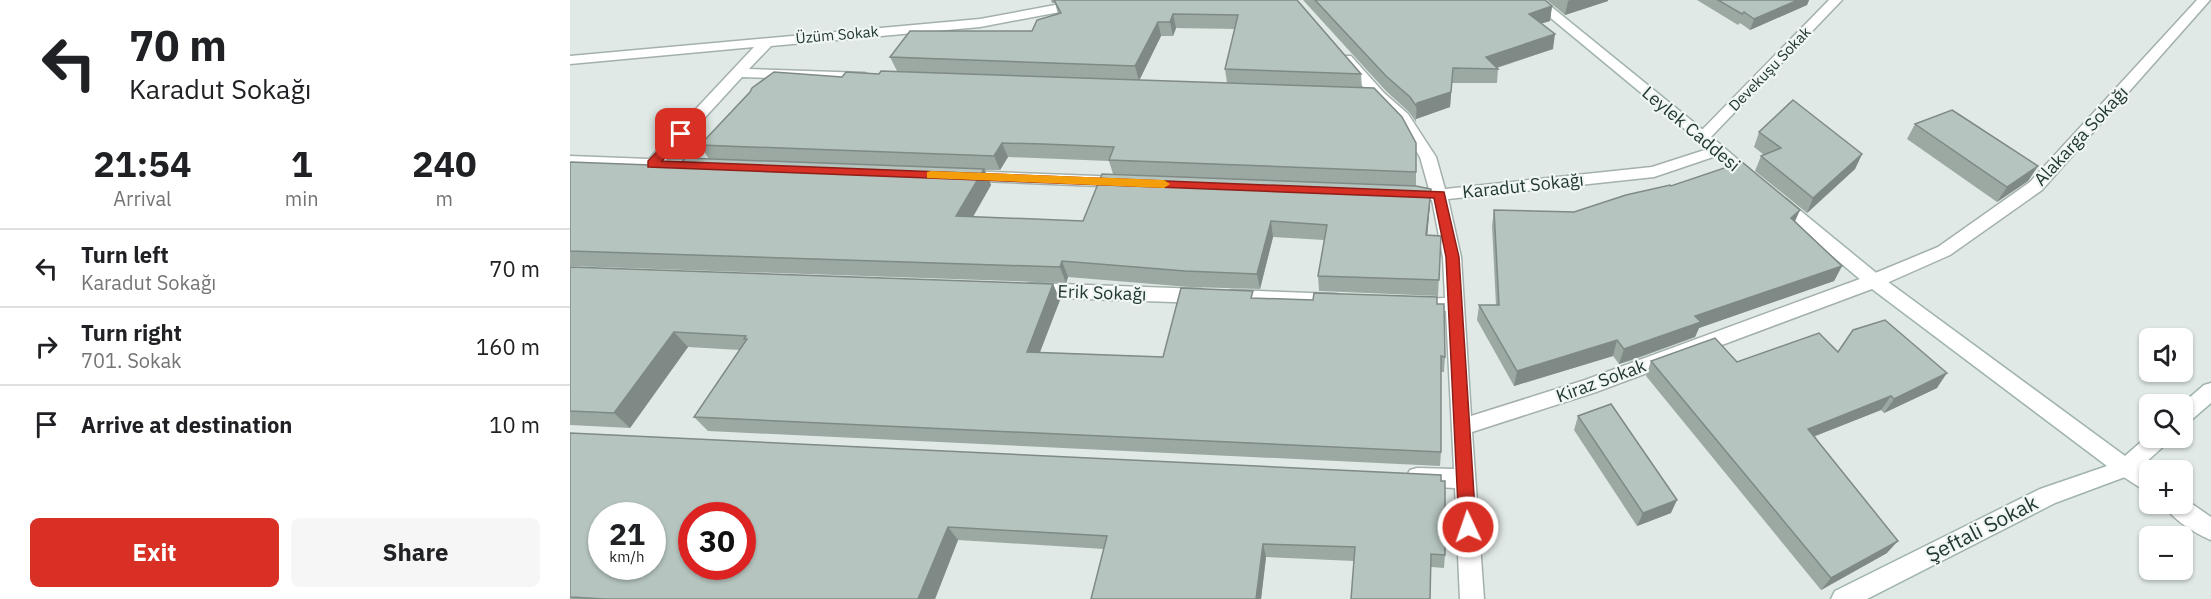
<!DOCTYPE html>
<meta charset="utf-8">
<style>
body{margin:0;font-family:"IBM Plex Sans",sans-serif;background:#f6f6f6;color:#202124;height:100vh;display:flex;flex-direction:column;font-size:22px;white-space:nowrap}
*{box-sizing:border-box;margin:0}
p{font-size:20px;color:#757577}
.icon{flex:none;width:33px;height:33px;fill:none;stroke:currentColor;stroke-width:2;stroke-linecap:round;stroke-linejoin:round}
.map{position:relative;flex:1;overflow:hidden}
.side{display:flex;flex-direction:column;background:#fff;width:570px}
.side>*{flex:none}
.hud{background:#fff;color:#202124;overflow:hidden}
.tools{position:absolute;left:1569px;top:328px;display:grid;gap:12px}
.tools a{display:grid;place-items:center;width:54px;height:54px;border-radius:9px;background:#fff;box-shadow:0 2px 4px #0004;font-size:30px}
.speed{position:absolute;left:18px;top:502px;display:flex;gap:12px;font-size:30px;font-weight:700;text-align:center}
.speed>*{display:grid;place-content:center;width:78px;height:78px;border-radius:50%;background:#fff;box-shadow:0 2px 4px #0004;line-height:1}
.speed small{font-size:15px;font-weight:400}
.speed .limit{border:9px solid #d22;background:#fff;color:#111}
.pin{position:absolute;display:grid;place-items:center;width:51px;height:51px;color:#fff;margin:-26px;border-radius:12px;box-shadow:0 3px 9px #0006}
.me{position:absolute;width:66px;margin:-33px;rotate:357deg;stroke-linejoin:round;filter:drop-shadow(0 0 4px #0008)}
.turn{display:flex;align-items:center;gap:21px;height:126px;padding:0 30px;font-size:27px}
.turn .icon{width:78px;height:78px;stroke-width:2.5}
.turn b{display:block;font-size:42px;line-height:51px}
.eta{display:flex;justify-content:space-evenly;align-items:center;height:102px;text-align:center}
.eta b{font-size:36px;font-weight:800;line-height:42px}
.button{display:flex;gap:12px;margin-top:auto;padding:12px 30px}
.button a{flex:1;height:69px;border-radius:9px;background:#d93025;color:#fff;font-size:24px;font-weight:800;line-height:69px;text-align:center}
.button a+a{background:#f6f6f6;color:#202124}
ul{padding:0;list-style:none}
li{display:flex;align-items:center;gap:18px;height:78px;padding:0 30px;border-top:2px solid #e0e0e0}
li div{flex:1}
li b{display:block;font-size:22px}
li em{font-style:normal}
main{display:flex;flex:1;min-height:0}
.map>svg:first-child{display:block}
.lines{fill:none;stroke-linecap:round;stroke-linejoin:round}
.street-casing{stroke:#a3b0ac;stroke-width:3}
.secondary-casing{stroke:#a0b4ad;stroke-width:3}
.street{fill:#fff;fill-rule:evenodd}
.secondary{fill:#fff;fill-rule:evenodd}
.wall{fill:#9ca9a3;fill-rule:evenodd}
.shaded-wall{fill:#7f8985}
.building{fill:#b5c4be;stroke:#7f8985;stroke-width:1.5;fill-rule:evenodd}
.route{fill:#d93025;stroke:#8d1f18;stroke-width:1.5}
.slow{fill:#f59e0b}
.labels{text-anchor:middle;stroke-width:4.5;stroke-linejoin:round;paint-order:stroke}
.far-street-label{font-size:15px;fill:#223833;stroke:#f0f6f3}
.street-label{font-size:18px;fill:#223833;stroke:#f0f6f3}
.near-street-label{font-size:21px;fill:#223833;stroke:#f0f6f3}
</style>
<main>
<section class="side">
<div class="hud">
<div class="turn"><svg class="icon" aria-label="left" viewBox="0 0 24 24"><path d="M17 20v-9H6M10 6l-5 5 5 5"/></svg><div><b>70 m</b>Karadut Sokağı</div></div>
</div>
<div class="eta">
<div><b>21:54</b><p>Arrival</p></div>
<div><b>1</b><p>min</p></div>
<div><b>240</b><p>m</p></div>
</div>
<ul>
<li><svg class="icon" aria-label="left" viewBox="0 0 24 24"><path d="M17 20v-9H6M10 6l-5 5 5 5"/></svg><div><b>Turn left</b><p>Karadut Sokağı</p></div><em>70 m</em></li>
<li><svg class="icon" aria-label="right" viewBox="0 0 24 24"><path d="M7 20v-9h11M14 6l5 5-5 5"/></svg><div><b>Turn right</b><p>701. Sokak</p></div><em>160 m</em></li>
<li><svg class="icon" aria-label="arrive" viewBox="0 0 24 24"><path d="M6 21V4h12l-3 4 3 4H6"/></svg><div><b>Arrive at destination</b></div><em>10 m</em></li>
</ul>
<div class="button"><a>Exit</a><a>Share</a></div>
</section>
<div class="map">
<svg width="1641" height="599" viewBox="0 0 1641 599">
<rect width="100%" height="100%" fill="#e0e9e5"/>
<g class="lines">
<defs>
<g id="street">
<path d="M512,0H538L532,4L410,27L201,46L179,69L295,73L302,77L295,81L172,77L96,160L133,161L139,162L141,166L139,170L0,166V156L79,159L184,47L0,64V56L410,19Z"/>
<path d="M1259,0H1272L1138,140H1128L1125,137L1128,134Z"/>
<path d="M1627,0H1640L1472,190L1380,255L1310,286L1026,392L902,432L914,599H890L885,488L847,486L840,484L836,477L840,470L847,468L884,469L876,311L845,309L842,304L845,299L875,298L873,257L862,200L832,197L830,193L832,189H859L850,157L827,120L804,99L771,62L769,59L771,56H781L814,93L838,114L866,157L875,189L1082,167L1147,146L1155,151L1152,154L1084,177L878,199L891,257L901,416L1015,380L1298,276L1368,247L1460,182Z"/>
<path d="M395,171L553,177L559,178L561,182L559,186L553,187L389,180L387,176Z"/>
<path d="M461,283L631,289L637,291L640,296L637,301L631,303L461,297L455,295L452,290L455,285Z"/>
<path d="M662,290L766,294L772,296L775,301L772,306L766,308L662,304L656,302L653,297L656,292Z"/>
<path d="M1556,459L1580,473V494L1549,474L1545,468L1549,462Z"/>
<path d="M1612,497L1641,517V540C1626,534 1601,519 1594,504H1612Z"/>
</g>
<g id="secondary">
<path d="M959,0H973L1138,134L1187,176L1189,180L1187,184H1175L1128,140Z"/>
<path d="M1210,198L1216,199L1310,276L1555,456L1580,434V438H1599L1596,444L1563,474L1485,503L1297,599H1261L1265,591L1470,489L1537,466L1298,286L1204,207L1202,203L1204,199Z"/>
<path d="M1641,383V403L1619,422L1612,424L1611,405L1634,385Z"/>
</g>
</defs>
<!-- street casing -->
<use href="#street" class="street-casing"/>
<!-- secondary casing -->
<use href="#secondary" class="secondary-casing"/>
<!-- street -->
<use href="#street" class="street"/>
<!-- secondary -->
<use href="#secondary" class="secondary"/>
</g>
<!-- wall -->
<g class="wall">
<path d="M481,0H727L791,74L792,88L846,143V186L860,204L857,235L871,236L868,296L749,291L748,276L754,240L703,237L690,289L619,287L498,277L496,283L0,266V162L107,166L139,159L130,145L272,77L309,74L327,71L320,57L462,31L488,14L485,3H482ZM606,28L665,29L655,69L657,83L569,80L591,36H603ZM438,157L539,161L543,174L513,221L403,217L421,185L415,170H430Z"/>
<path d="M733,0H975L982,6L980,21L972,23L983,49L927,68L928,69L927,83H882L880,107L846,119V122L839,112L816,91Z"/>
<path d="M977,0H1038V1L995,15Z"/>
<path d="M1127,0H1239L1237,5L1180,30L1170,23L1168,25Z"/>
<path d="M1345,124L1468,166L1458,181L1427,202L1337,139Z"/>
<path d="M1189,132L1292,154L1285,169L1237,213L1185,171L1191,156L1194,155L1184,147Z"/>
<path d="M1101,186L1225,221L1272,266L1264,281L1129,328L1125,337L1063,360L1049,364L1043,356L944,386L907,320L909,305H926L922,226L924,210L1004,212Z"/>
<path d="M0,267L483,284L490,300L469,353L593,357L684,298L867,304L875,357L874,372H871V452L870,466L138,431L124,417L170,350L118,347L60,428L0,425Z"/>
<path d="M1268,352L1367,388L1314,413L1311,410L1245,436L1317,553L1251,590L1076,376L1081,361L1167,362Z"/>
<path d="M1008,416L1101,513L1067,526L1004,430Z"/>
<path d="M0,433L875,555L874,568L784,561L696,557L691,599H521L534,549L388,540L365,599H0Z"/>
</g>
<!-- shaded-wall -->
<g class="shaded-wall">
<path d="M1000,0H1038V1L995,15L998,1Z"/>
<path d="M1228,0H1239L1237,5L1180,30L1184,19Z"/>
<path d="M982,6L980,21L957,28L959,14Z"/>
<path d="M603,14L606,28L603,36L600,22Z"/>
<path d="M588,22L591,36L569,81L565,66Z"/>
<path d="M985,34L983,49L925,68L916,57Z"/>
<path d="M883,68L880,107L846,119L847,103Z"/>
<path d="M432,143L438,157L430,170L424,156Z"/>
<path d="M1292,154L1285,169L1237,213L1243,198Z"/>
<path d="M1468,166L1458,181L1427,202L1437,187Z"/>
<path d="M414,169L421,185L394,232L386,216Z"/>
<path d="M861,189L860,204L856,250V235Z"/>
<path d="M1230,210L1223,226L1221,218Z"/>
<path d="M701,221L703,237L690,289L687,274Z"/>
<path d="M492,261L498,277L496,283L490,267Z"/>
<path d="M1272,266L1264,281L1129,328L1125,337L1049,364L1054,349L1125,316Z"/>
<path d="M483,284L490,300L464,368L457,352Z"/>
<path d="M104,332L118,347L60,428L44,413Z"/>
<path d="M1047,340L1043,356L944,386L947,371Z"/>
<path d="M1377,373L1367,388L1314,413L1324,399Z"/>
<path d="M1321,396L1311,410L1230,442L1238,429Z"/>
<path d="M1107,500L1101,513L1067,526L1073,513Z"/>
<path d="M378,527L388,540L365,599H348Z"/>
<path d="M1328,541L1317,553L1251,590L1261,578Z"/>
<path d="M693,544L696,557L691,599H686Z"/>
</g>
<!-- building -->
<g class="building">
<path d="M484,0H727L791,74L655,69L668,15L603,14L600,22H588L565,66L320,57L340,31H462L467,20L491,13Z"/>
<path d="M745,0H975L982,6L959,14L985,34L916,57L928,69L883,68L881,92L847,103V107L840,97L816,76Z"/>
<path d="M1148,0H1228L1184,19L1174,12L1172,14Z"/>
<path d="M311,71L804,88L832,117L846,143V172L539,160L544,147L473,144L432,143L424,156L130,145L180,92L182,88L204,72L272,77L276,72L309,74Z"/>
<path d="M1223,100L1292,154L1243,198L1191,156L1211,148L1189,132Z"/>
<path d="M1382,110L1468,166L1437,187L1345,124Z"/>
<path d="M116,158L414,169L386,216L513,221L532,174L846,186L861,189L856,235L871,236L869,280L748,276L757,225L701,221L687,274L615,271L492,261L490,267L0,251V162L107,166Z"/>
<path d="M1172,162L1230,210L1221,218L1272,266L1125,316L1131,322L1068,344L1054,349L1047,340L947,371L909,305H929L924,210L1004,212L1056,195L1100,185L1101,186Z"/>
<path d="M0,267L483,284L457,352L593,357L611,288L683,291L681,298L743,300L744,293L867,297V304H874L875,357L871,356V452L124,417L177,339H174L176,336L104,332L44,413L0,411Z"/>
<path d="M1315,320L1377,373L1324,399L1321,396L1238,429L1328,541L1261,578L1081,361L1145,338L1167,362L1249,333L1268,352L1283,330Z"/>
<path d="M1041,404L1107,500L1073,513L1008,416Z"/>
<path d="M0,433L871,475V481H875V555L861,554L860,599H781L785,547L693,544L686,599H521L537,536L378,527L348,599H35L0,597ZM32,516H82V567H32ZM122,516H172V567H122Z"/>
</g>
<!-- route -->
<path class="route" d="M111,130L117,134L92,161L874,192L889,257L906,527L904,533L898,535L892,533L889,527L876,257L864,198L78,167V161L107,131Z"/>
<!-- slow -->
<path class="slow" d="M361,171L594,180L600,184L594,188L357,178V172Z"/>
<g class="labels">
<!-- far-street labels -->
<g class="far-street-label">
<text transform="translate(267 35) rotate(-5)" y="5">Üzüm Sokak</text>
<text transform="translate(1200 69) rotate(-46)" y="5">Devekuşu Sokak</text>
</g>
<!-- street labels -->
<g class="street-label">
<text transform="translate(1121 129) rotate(40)" y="6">Leylek Caddesi</text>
<text transform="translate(1511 136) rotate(-47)" y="6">Alakarga Sokağı</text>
<text transform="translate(953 186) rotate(-6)" y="6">Karadut Sokağı</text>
<text transform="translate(532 293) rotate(2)" y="6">Erik Sokağı</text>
<text transform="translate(1031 381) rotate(-20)" y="6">Kiraz Sokak</text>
</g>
<!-- near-street labels -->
<g class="near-street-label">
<text transform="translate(1412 529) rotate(-27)" y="7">Şeftali Sokak</text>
</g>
</g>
</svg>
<div class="tools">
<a><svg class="icon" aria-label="sound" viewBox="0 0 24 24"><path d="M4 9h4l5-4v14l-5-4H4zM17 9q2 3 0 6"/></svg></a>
<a><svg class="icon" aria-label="search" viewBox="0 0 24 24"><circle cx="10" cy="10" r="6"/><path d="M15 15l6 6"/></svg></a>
<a>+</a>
<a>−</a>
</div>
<div class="speed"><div>21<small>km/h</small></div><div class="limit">30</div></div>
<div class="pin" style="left:111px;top:134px;background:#d93025"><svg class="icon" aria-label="arrive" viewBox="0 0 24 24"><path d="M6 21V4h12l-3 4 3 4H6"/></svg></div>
<svg class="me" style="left:898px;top:527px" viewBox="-20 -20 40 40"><circle r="17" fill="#d93025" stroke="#fff" stroke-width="3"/><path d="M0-11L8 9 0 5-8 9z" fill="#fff"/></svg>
</div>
</main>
